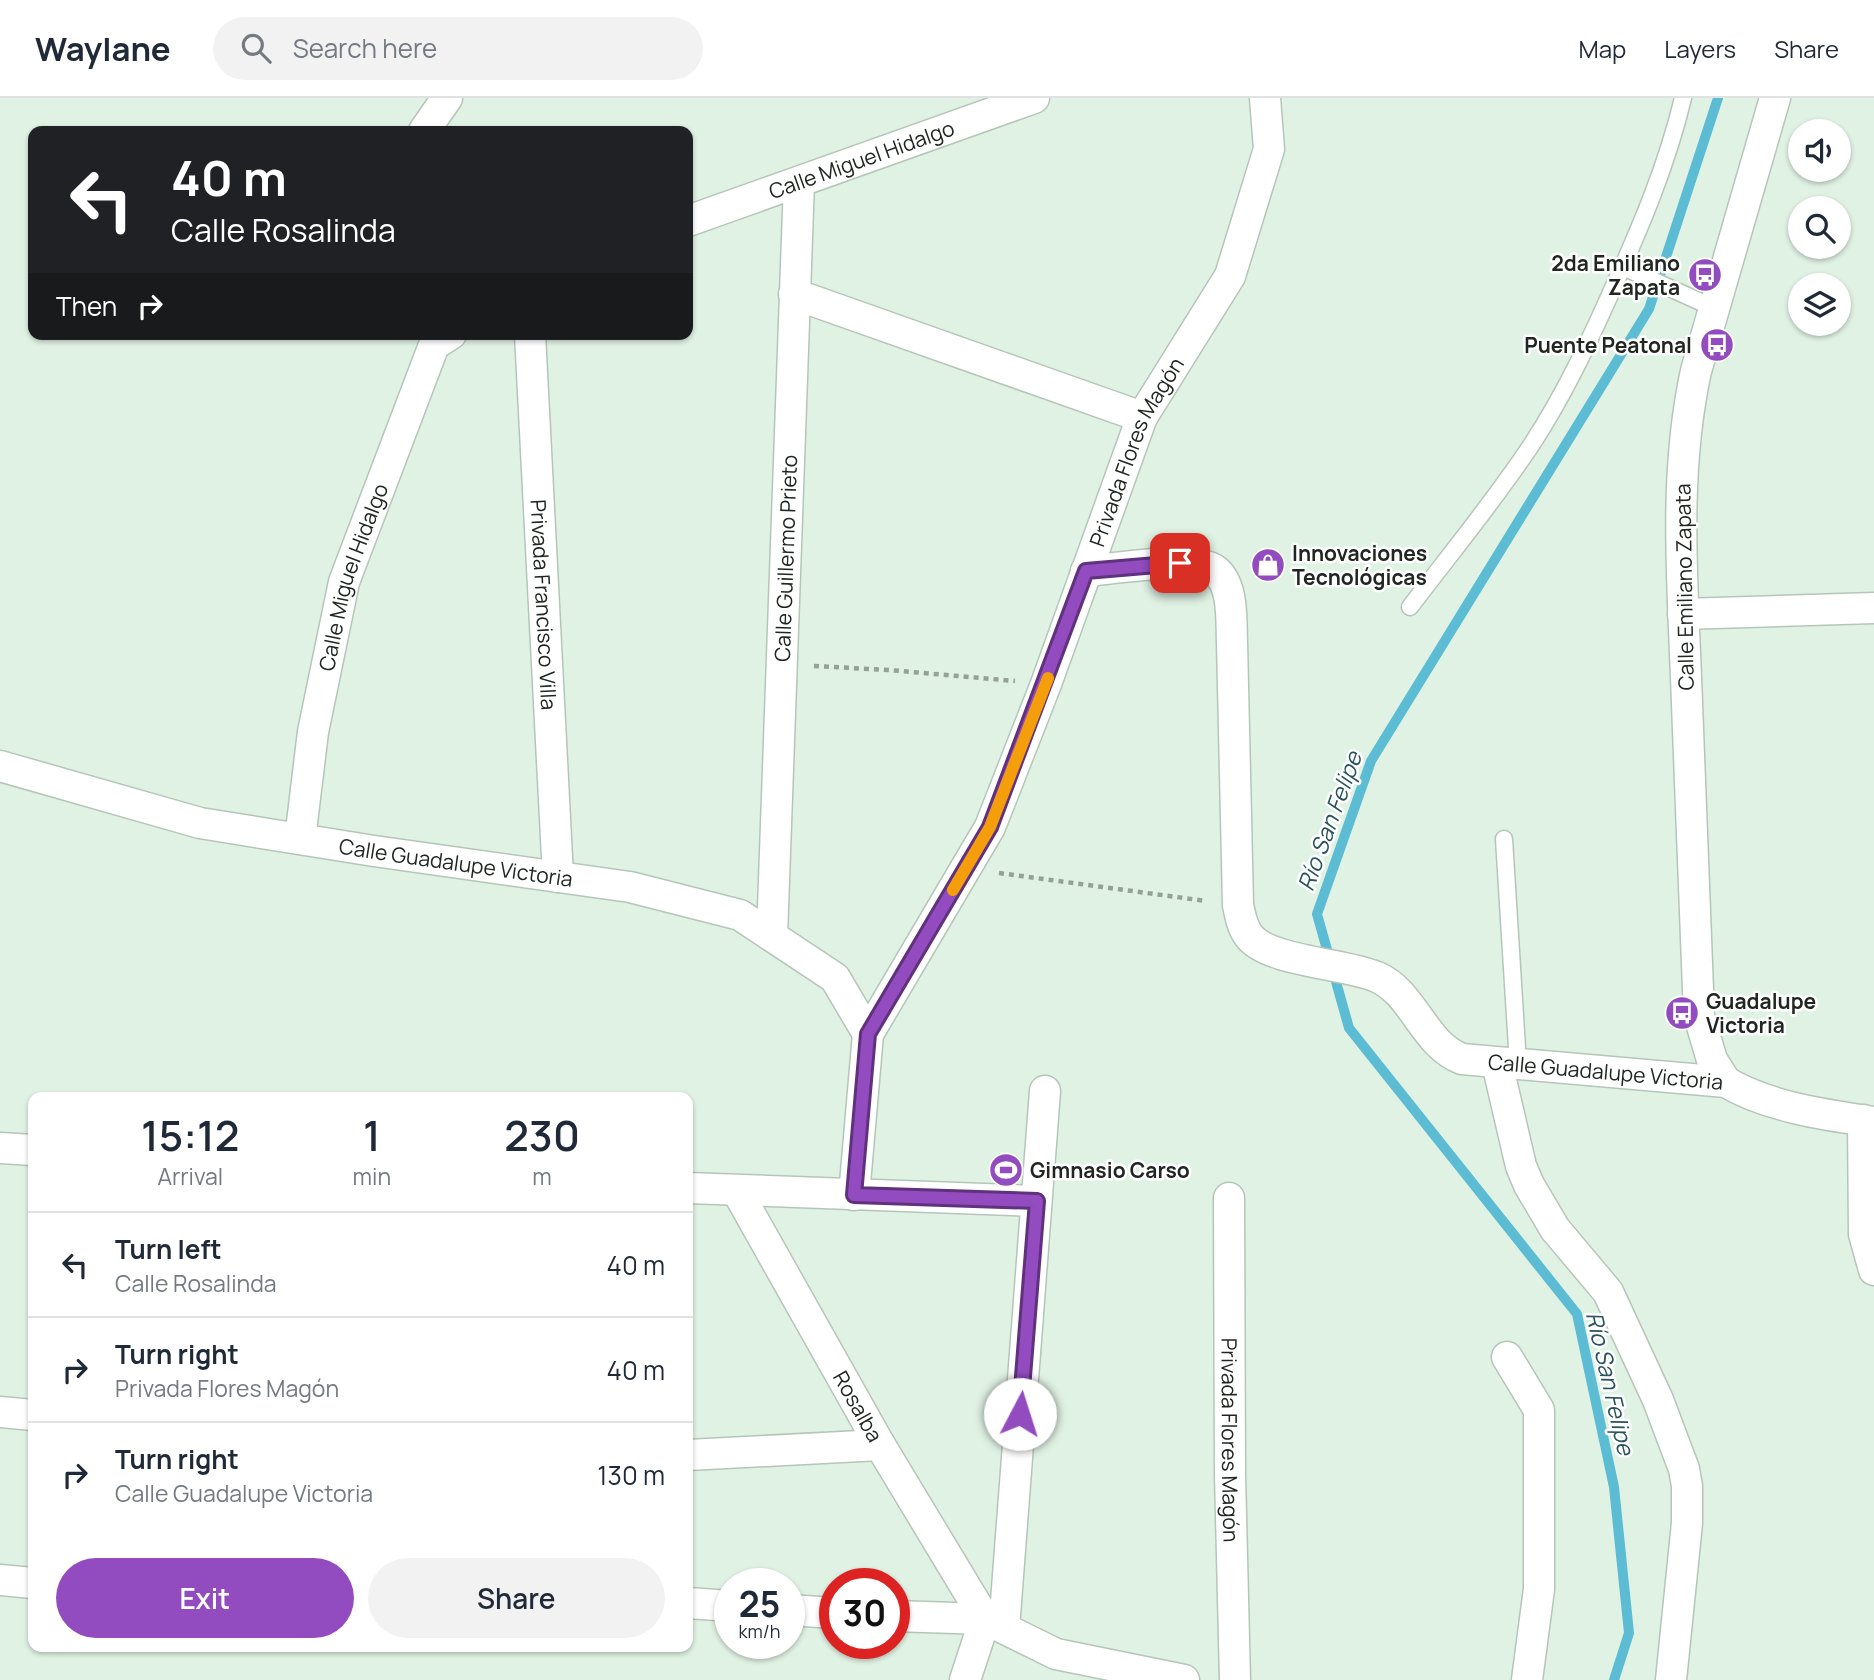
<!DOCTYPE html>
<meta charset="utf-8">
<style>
:root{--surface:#fff;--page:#f2f2f3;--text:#1f2937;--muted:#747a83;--line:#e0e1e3;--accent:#934cbf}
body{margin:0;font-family:Manrope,sans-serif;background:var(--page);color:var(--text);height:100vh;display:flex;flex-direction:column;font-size:26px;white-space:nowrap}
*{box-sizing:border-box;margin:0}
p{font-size:23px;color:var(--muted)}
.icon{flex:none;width:38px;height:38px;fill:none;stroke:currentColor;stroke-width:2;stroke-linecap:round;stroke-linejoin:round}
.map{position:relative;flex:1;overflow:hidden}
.drawer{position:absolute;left:28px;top:994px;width:665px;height:560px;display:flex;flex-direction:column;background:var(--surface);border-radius:14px;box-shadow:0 2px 5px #0004}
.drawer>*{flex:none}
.hud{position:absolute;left:28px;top:28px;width:665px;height:214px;border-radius:14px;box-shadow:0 2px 5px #0004;background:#202124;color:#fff;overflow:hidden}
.controls{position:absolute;left:1788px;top:21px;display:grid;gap:14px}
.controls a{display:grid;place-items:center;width:63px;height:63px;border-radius:50%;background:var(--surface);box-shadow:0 2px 5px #0004;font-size:35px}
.speed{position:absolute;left:714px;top:1470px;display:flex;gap:14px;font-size:35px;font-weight:700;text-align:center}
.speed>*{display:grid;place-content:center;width:91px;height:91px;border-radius:50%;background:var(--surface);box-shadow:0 2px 5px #0004;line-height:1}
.speed small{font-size:18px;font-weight:400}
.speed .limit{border:10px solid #d22;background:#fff;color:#111}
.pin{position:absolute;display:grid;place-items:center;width:60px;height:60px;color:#fff;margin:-30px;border-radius:14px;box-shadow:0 4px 10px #0006}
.me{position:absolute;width:77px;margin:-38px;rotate:5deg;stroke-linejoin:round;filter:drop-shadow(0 0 5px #0008)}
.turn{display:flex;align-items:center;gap:24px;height:147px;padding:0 28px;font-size:32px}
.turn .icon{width:91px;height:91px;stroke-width:2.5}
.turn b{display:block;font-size:49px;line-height:60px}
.then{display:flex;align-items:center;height:66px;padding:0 28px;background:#0003;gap:14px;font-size:26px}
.eta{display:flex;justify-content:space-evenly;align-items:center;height:119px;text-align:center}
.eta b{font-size:42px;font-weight:600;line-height:49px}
.action{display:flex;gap:14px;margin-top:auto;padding:14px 28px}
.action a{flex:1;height:80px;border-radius:42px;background:var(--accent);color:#fff;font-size:28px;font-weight:600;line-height:80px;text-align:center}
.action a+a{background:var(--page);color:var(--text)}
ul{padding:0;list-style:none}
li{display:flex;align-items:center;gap:21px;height:105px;padding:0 28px;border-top:2px solid var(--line)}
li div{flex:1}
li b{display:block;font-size:26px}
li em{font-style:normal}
header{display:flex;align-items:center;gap:42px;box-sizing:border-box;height:98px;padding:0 35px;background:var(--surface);border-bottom:2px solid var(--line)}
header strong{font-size:33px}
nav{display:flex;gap:38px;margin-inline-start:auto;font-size:24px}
.search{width:490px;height:63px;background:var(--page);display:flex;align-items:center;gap:18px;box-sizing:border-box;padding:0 24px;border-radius:38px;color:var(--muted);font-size:26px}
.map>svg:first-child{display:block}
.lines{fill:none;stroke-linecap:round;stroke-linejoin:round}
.stream{stroke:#5cbcd3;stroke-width:10}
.lane-casing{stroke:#b5c6b9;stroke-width:19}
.street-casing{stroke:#b5c6b9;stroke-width:33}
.path{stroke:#94a197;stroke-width:4.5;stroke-dasharray:5 5;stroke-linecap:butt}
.lane{stroke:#fff;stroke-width:16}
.street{stroke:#fff;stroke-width:30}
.route-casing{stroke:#60317c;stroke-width:18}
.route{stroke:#934cbf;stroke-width:12}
.slow{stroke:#f59e0b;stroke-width:12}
.labels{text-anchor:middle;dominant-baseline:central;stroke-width:5;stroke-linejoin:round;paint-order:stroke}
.street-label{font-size:21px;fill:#202621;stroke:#fff}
.poi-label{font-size:21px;font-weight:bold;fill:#202621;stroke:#fff;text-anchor:start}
.water-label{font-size:23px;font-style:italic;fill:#29535e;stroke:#fff}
</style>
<header>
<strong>Waylane</strong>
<div class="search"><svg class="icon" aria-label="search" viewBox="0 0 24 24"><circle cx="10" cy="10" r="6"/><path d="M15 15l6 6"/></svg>Search here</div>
<nav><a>Map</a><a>Layers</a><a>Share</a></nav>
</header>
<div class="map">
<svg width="1874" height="1582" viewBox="0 0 1874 1582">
<rect width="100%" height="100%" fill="#e0f2e4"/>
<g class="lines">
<path class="stream" d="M1614,1582L1629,1535L1614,1389L1577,1216L1349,930L1317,816L1371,663L1649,211L1718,0"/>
<g class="lane-casing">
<path id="lane" d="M1623,169L1714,210
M1410,509C1451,455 1495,402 1532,346C1564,297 1589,244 1613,190C1641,128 1667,67 1683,0
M1504,741L1518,966"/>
</g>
<g class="street-casing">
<g id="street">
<path d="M424,33L447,0"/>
<path id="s1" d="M688,123L1034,0"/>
<path d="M794,196L1142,319"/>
<path id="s2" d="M530,236L558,779"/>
<path id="s3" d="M1086,473C1112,471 1197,457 1215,472C1234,487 1231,522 1232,544L1238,807C1240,817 1242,829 1249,838C1269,864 1346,865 1377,879C1414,895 1423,946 1462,961L1726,984C1768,1009 1826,1017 1874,1024"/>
<path d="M1683,516L1874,510"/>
<path id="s4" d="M0,668L200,725L374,753L630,789L740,817L835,880L868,936"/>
<path id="s5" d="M300,741L313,634L344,484L434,247L451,236"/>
<path id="s6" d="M772,838L799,84"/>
<path d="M1497,965L1521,1068L1529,1087L1555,1131L1608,1194L1658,1302L1684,1371L1687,1388V1425L1671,1582"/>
<path d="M1726,984L1712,962L1699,918C1695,805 1690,692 1686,579C1682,477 1674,373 1696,273L1775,0"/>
<path d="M1863,1022L1864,1136L1874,1172"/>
<path d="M0,1050L33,1052"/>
<path d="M688,1090L1036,1103"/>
<path id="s7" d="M737,1093L880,1347L985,1521L965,1582"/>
<path id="s8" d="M854,1097L868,936L990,729L1046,586L1142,319L1230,178L1269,51L1265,0"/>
<path id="s9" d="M1229,1100L1230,1376L1235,1582"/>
<path d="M1507,1259L1539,1312V1491L1527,1582"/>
<path d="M0,1314L33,1317"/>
<path d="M688,1357L880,1347"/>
<path d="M0,1482L33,1485"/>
<path d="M688,1505L730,1508"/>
<path d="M789,1512L835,1515"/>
<path d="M894,1518L985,1521L1056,1556L1184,1582"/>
<path d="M1004,1530L1045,993"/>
</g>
</g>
<path class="path" d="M814,568L889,572L1015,583
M999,775L1206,803"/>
<use href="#lane" class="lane"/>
<use href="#street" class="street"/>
</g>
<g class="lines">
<g class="route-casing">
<path id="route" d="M1020,1316L1037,1103L854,1097L868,936L990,729L1086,473L1180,465"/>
</g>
<use href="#route" class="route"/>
<path class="slow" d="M953,792L990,729L1048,580"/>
</g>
<defs>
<g id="bus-disc" transform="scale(1.75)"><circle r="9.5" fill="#934cbf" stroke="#fff"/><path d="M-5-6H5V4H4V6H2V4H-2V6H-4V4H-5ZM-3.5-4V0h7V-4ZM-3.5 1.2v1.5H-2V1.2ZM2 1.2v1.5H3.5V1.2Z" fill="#fff"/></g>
<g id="shop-disc" transform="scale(1.75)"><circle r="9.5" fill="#934cbf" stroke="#fff"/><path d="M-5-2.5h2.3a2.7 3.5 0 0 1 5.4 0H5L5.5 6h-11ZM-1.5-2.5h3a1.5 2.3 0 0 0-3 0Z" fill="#fff"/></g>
<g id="stadium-disc" transform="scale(1.75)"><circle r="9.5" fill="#934cbf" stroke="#fff"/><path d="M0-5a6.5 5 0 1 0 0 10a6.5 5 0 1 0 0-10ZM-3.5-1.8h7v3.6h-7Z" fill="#fff"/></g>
</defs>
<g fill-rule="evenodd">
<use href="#bus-disc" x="1705" y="177"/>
<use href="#bus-disc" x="1717" y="247"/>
<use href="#shop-disc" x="1268" y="467"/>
<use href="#bus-disc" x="1682" y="915"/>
<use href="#stadium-disc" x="1006" y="1072"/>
</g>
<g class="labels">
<g class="street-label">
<text stroke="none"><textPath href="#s1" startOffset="184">Calle Miguel Hidalgo</textPath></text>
<text stroke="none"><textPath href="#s8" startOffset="805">Privada Flores Magón</textPath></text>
<text stroke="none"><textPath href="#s6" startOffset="378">Calle Guillermo Prieto</textPath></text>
<text stroke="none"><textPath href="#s5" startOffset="268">Calle Miguel Hidalgo</textPath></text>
<text transform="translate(1684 489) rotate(-91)">Calle Emiliano Zapata</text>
<text stroke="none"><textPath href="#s2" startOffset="271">Privada Francisco Villa</textPath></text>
<text stroke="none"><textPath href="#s4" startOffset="467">Calle Guadalupe Victoria</textPath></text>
<text stroke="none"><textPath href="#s3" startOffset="903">Calle Guadalupe Victoria</textPath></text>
<text stroke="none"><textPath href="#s7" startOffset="247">Rosalba</textPath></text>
<text stroke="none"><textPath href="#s9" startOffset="242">Privada Flores Magón</textPath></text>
</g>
<g class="poi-label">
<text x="1680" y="165" text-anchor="end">2da Emiliano<tspan x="1680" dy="24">Zapata</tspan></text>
<text x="1692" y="247" text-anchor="end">Puente Peatonal</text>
<text x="1292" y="455">Innovaciones<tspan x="1292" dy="24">Tecnológicas</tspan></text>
<text x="1706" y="903">Guadalupe<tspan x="1706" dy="24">Victoria</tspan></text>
<text x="1030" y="1072">Gimnasio Carso</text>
</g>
<g class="water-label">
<text transform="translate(1329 723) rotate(-70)">Río San Felipe</text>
<text transform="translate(1611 1285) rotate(77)">Río San Felipe</text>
</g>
</g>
</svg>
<div class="controls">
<a><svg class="icon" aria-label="sound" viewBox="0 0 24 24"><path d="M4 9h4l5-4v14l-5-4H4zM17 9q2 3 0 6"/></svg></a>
<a><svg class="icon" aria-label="search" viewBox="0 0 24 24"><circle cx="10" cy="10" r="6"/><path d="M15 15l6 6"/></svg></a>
<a><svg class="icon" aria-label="layers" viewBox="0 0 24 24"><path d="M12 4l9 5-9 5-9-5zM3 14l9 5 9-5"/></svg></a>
</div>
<div class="speed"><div>25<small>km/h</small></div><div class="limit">30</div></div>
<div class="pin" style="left:1180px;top:465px;background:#d93025"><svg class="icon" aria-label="arrive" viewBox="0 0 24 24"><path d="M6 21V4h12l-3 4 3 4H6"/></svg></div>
<svg class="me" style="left:1020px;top:1316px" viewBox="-20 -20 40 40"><circle r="19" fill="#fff"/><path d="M0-13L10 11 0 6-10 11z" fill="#934cbf"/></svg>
<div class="hud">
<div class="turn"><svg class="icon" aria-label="left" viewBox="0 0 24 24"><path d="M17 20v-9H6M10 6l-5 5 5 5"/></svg><div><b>40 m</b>Calle Rosalinda</div></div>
<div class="then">Then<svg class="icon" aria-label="right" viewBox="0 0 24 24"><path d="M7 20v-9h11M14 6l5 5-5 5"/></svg></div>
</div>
<section class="drawer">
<div class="eta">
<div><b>15:12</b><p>Arrival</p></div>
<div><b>1</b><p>min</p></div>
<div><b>230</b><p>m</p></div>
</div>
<ul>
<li><svg class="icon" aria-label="left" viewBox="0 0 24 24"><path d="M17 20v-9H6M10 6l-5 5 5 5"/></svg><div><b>Turn left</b><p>Calle Rosalinda</p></div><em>40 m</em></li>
<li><svg class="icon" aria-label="right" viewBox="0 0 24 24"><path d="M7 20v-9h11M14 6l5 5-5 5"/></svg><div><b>Turn right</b><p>Privada Flores Magón</p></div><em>40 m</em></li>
<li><svg class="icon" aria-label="right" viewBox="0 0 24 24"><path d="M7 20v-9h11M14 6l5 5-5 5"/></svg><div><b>Turn right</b><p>Calle Guadalupe Victoria</p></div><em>130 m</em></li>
</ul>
<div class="action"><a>Exit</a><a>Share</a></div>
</section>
</div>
